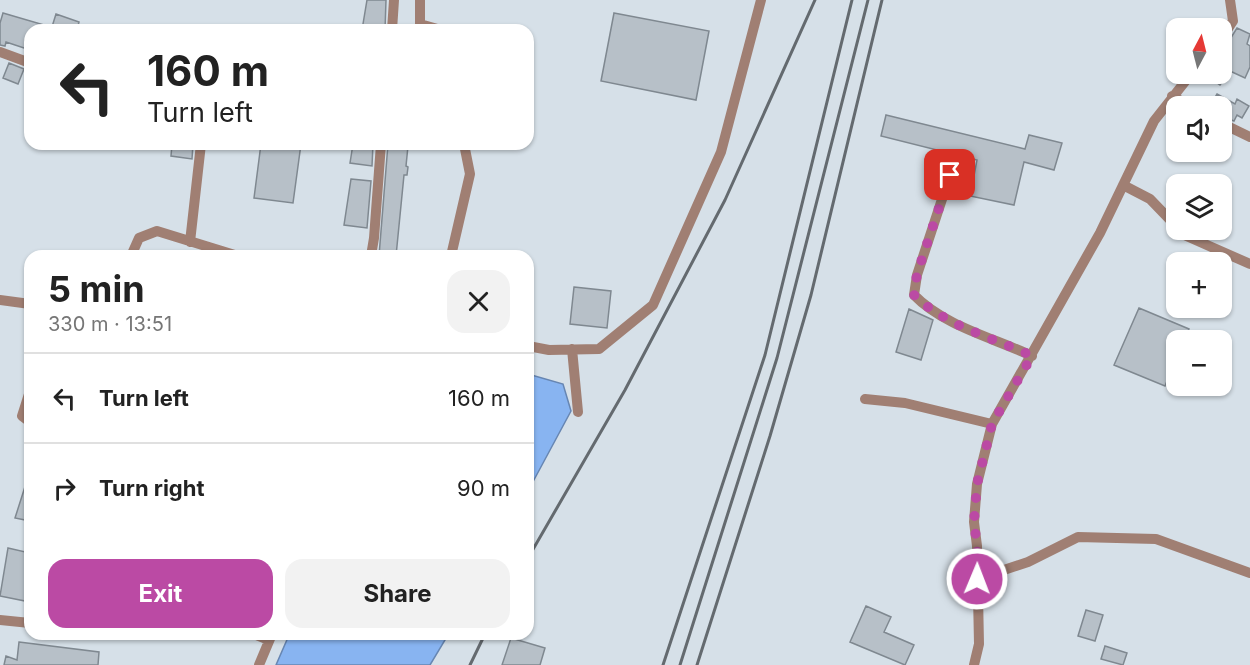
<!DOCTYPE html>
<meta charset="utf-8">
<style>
:root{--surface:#fff;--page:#f2f2f2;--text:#222;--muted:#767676;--line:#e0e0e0;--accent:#bb4aa4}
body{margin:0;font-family:Inter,sans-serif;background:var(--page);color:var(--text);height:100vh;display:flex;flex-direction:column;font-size:22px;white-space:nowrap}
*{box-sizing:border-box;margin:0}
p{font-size:20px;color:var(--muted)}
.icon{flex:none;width:33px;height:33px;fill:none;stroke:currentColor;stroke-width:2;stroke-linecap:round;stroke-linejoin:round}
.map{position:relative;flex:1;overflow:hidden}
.details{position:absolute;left:24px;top:250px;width:510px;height:390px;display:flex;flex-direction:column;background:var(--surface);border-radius:18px;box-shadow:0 2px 4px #0004}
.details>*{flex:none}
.hud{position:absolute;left:24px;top:24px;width:510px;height:126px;border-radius:18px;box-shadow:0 2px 4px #0004;background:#fff;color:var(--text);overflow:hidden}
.needle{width:39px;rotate:7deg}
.tools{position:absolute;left:1166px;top:18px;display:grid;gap:12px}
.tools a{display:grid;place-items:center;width:66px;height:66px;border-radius:12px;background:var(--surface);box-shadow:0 2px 4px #0004;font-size:30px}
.pin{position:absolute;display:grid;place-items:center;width:51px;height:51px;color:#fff;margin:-26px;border-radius:12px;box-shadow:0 3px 9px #0006}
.me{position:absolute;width:66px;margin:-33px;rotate:1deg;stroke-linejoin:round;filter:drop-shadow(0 0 4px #0008)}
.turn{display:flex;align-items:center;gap:21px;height:126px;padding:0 24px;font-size:27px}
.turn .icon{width:78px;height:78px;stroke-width:2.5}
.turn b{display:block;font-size:42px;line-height:51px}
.round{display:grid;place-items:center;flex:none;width:63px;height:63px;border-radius:18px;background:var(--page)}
.overview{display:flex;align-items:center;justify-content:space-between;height:102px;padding:0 24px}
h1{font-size:36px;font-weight:700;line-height:45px}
.primary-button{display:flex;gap:12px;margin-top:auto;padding:12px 24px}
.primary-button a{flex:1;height:69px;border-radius:18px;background:var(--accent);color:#fff;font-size:24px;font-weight:700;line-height:69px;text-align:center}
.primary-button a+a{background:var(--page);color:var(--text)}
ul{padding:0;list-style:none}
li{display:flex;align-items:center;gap:18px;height:90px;padding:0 24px;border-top:2px solid var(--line)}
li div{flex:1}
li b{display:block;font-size:22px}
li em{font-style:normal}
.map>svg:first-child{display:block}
.water{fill:#88b4f1;stroke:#6786b2;stroke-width:1.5}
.building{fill:#b7c0c8;stroke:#7f8890;stroke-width:1.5}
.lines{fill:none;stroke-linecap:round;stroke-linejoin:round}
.minor{stroke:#a07f73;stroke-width:10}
.rail{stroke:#646a6f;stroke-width:3}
.route{stroke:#bb4aa4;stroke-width:10;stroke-dasharray:0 18}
</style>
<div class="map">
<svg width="1250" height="665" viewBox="0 0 1250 665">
<rect width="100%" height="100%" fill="#d6e0e8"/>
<path class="water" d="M528,374L563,384L571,411L528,491Z
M289,635V634L448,635L430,665H276Z"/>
<path class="building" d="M367,0H386L385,30H362Z
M3,13L51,27V30H30V50L6,42L5,46L0,45V23Z
M614,13L709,31L696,100L601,81Z
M56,14L79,22L77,30H51Z
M1237,28L1250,34L1247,44L1250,46V67L1245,78L1230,71L1220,85L1213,80L1217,74H1221V47L1224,49Z
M9,63L24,69L18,84L3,78Z
M1217,94L1235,104L1237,99L1249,106L1242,118L1237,115L1234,121L1221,116V106H1210Z
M886,115L1025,149L1029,135L1062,143L1054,170L1024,162L1014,205L970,196L977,160L881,136Z
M172,144H193L192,159L171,156Z
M261,144H301L293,203L254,198Z
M353,144H373L372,166L350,163Z
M388,144L408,146L406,166L408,167L407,175H404L396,256H379Z
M351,179L371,181L367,228L344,225Z
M574,287L611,291L607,328L570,324Z
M1139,308L1189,329L1184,340H1176V359L1165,386L1114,365Z
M909,309L933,320L921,360L896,352Z
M30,471V521L15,518Z
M8,548L30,553V602L0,596Z
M866,606L891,617L884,632L914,645L905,665L850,642Z
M1086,610L1103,615L1095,641L1078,636Z
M511,638L545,648L540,665H502Z
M19,642L99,652L98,665H4L6,656L17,660Z
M1105,646L1127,653L1123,665L1101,659Z"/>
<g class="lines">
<path class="minor" d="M420,0V24L441,30
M392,30L394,0
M1221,39L1233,21L1230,0
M0,52L30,63
M1172,96L1190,106
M1221,123L1250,137
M950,175L917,275L914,295C944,326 994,338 1032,356
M1123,185L1150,199L1176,226
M1179,230L1182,234L1250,264
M190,242L201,144
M131,256L139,238L157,231L238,256
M371,256L374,238L381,144
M451,256L470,174L464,144
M0,300L30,304
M528,346L549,350L599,349L653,305L721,152L761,0
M572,349L578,412
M30,391L22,416L30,422
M865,399L905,403L992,424
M977,579L1028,562L1078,537L1156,539L1250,573
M0,620L30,623
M254,634L269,640
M259,665L272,634
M974,665L979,644L977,546L974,522L977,484L992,424L1100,233L1154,121L1191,74"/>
<path class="rail" d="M528,558L625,390L725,200L815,0
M470,665L485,634
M663,665L765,355L852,0
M680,665L777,358L868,0
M697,665L770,436L811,295L882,0"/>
</g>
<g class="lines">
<path class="route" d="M950,175L917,274L914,295C945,326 994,338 1032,356L992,424L977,484L974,522L977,546V579"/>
</g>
</svg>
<div class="tools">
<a><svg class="needle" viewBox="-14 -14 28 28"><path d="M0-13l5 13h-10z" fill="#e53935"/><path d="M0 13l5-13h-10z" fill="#767676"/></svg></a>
<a><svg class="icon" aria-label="sound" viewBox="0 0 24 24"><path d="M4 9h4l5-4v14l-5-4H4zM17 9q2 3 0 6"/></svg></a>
<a><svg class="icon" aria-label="layers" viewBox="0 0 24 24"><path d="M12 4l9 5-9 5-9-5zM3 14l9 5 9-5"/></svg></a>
<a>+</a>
<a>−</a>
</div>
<div class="pin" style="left:950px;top:175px;background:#d93025"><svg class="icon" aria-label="arrive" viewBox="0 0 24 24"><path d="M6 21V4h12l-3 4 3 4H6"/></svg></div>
<svg class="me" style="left:977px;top:579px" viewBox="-20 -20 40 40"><circle r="17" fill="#bb4aa4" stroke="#fff" stroke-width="3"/><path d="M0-11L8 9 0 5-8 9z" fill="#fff"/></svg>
<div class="hud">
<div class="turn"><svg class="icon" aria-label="left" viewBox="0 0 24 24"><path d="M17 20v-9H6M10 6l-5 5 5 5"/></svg><div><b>160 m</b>Turn left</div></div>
</div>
<section class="details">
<div class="overview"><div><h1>5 min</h1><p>330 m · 13:51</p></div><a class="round"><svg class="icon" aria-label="close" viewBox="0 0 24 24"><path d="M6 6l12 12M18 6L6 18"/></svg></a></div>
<ul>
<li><svg class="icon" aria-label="left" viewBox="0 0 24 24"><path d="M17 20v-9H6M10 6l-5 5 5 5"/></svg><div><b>Turn left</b></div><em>160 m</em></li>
<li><svg class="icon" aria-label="right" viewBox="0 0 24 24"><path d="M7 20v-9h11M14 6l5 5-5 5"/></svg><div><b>Turn right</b></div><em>90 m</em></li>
</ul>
<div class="primary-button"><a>Exit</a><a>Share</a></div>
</section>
</div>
